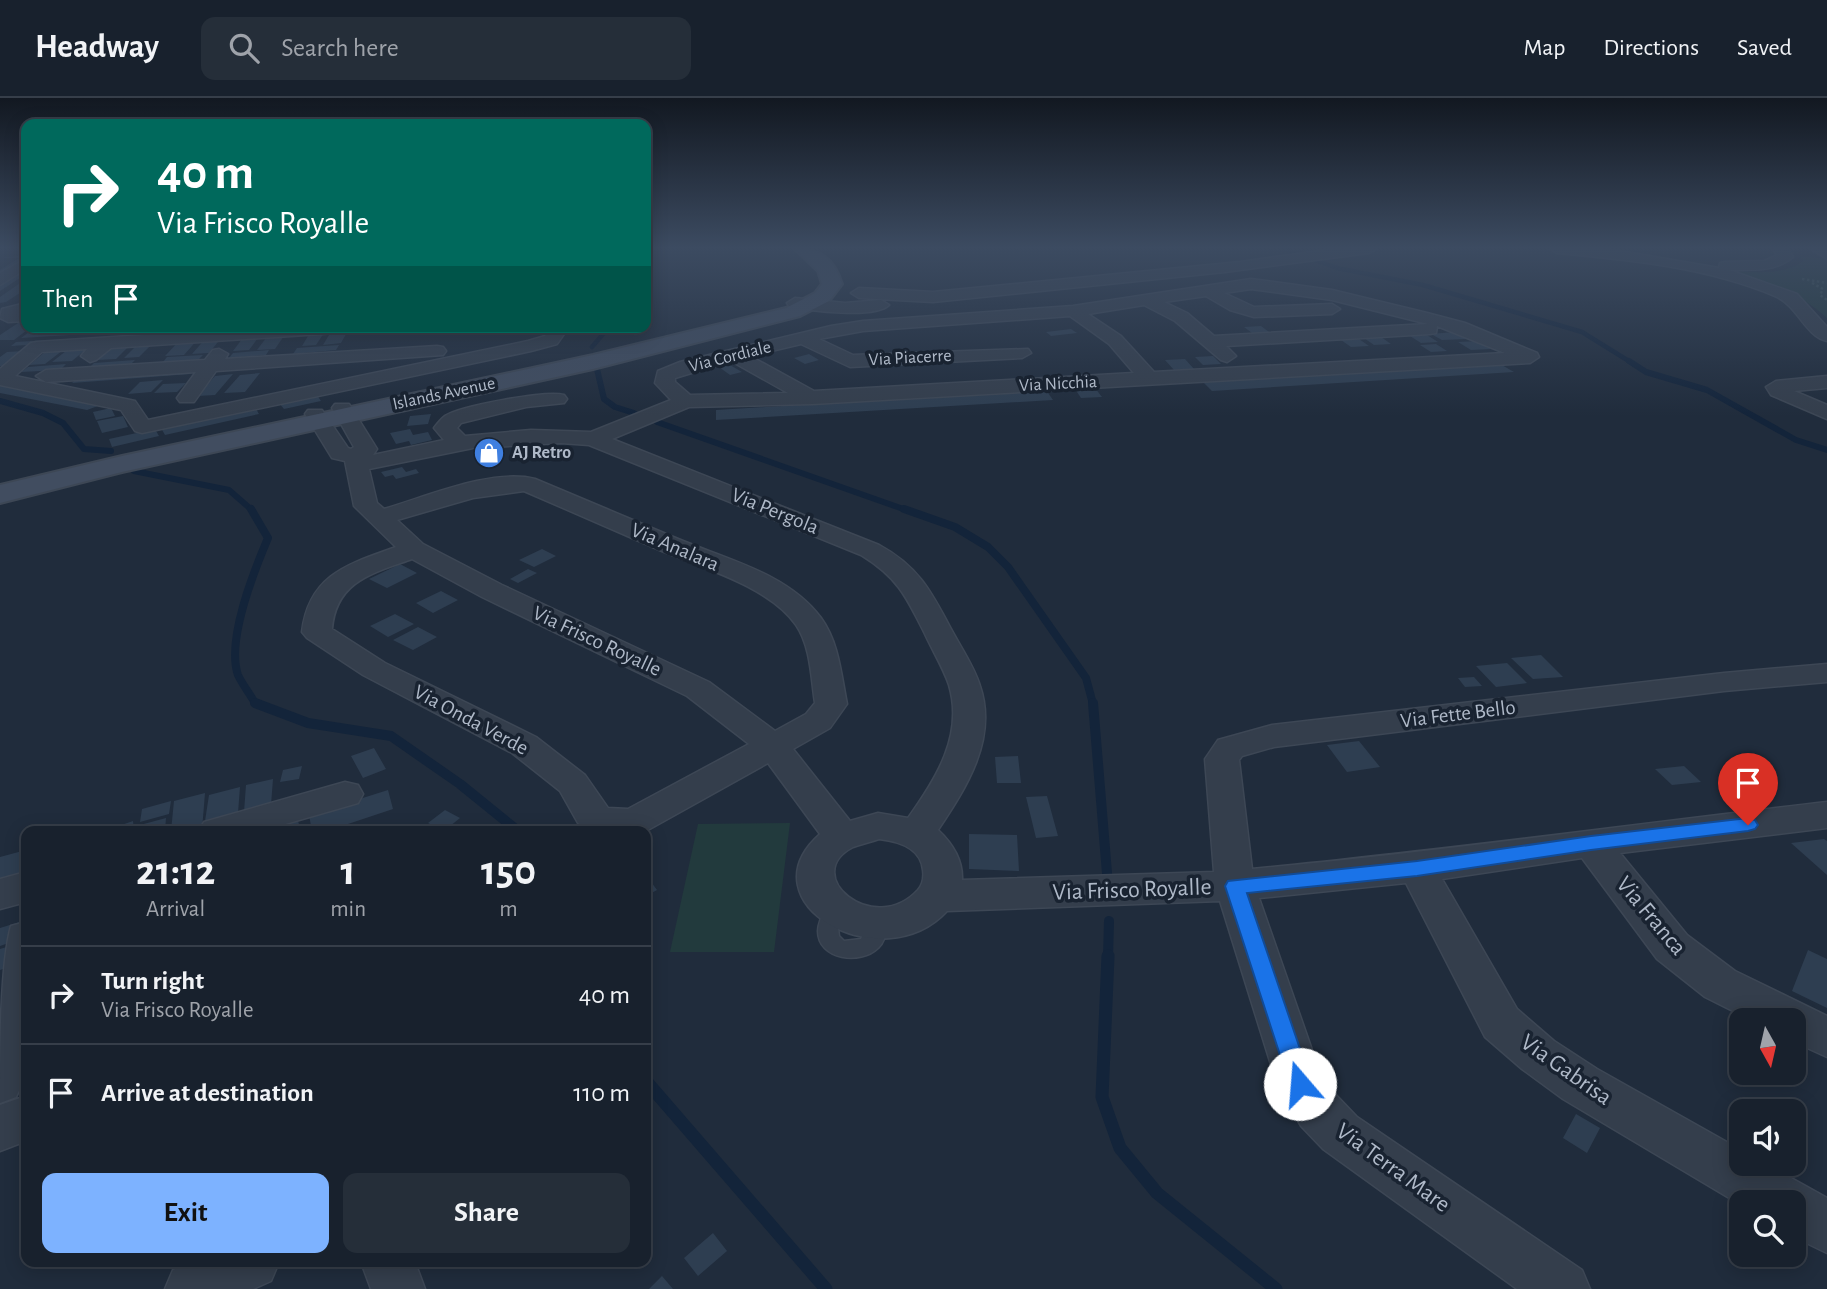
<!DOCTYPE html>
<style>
:root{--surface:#18212d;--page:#252e39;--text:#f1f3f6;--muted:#9fa3aa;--line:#363e49;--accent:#7db2ff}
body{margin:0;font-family:"Alegreya Sans",sans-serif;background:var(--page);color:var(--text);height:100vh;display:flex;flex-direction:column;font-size:26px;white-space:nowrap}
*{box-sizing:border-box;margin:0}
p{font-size:23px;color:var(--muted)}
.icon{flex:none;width:38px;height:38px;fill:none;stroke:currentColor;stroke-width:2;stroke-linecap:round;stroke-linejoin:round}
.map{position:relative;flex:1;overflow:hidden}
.panel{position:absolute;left:21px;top:728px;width:630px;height:441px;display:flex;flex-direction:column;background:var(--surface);border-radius:14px;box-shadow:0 4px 18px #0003,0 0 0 2px var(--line)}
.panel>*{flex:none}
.top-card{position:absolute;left:21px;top:21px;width:630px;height:214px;border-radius:14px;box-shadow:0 4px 18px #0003,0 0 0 2px var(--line);background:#00695c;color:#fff;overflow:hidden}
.needle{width:46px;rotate:172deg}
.controls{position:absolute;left:1729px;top:910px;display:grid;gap:14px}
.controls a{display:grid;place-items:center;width:77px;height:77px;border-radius:14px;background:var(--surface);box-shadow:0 4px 18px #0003,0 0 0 2px var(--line);font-size:35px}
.pin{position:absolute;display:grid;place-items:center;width:60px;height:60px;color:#fff;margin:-72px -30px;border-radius:50% 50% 50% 0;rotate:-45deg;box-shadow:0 0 7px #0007}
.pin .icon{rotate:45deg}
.me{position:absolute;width:77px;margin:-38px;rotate:342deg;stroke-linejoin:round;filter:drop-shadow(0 0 5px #0008)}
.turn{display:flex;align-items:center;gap:24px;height:147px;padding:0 21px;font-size:32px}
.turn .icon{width:91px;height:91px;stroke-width:2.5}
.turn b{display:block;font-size:49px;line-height:60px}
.then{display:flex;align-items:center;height:66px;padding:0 21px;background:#0003;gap:14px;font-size:26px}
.eta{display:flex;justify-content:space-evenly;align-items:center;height:119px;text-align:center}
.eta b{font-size:42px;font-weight:700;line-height:49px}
.button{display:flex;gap:14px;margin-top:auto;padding:14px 21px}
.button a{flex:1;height:80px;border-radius:14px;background:var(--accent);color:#111;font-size:28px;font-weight:700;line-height:80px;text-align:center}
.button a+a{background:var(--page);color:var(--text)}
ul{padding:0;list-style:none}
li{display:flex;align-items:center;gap:21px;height:98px;padding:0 21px;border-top:2px solid var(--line)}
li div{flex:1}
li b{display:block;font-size:26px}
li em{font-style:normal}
header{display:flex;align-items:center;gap:42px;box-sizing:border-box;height:98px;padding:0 35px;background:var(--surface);border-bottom:2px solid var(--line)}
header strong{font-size:33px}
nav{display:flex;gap:38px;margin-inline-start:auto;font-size:24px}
.search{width:490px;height:63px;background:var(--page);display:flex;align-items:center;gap:18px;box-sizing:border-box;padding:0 24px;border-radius:14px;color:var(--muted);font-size:26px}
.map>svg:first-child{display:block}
.green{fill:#223a3d}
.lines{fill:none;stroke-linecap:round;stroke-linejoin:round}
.stream-far4{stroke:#13243a;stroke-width:4.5}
.stream-far3{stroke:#13243a;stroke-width:6}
.stream-far2{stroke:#13243a;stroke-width:8}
.stream-far1{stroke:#13243a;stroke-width:10}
.stream{stroke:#13243a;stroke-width:13}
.building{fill:#2e3e51}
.lane-casing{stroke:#3d4755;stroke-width:3}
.street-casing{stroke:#3d4755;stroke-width:3}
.secondary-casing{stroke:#3d4755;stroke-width:4}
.path{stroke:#3b5455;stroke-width:2.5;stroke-dasharray:2.5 2.5;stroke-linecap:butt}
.lane{fill:#343e4c;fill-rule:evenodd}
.street{fill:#343e4c;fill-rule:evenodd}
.secondary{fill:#414d60;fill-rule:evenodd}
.route{fill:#1a73e8;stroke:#114b97;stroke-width:2}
.labels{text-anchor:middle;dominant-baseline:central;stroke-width:7;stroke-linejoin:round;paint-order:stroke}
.far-street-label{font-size:18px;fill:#afb9c8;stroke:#192331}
.far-poi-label{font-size:18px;font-weight:bold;fill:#afb9c8;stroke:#192331;text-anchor:start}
.street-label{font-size:21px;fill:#afb9c8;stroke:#192331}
.near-street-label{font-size:24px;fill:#afb9c8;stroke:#192331}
</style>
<header>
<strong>Headway</strong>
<div class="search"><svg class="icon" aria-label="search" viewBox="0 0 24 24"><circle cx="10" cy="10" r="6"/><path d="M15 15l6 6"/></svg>Search here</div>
<nav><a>Map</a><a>Directions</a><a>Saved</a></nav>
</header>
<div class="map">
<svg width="1827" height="1191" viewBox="0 0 1827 1191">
<rect width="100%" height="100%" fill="#202c3c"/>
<path class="green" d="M1800,158L1827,161V220C1797,193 1769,186 1731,173C1754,174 1783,178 1803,163Z
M790,725L774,854H670L698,726Z"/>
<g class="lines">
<path class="stream-far4" d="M1285,151L1337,170L1423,187L1582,234L1632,265
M592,249L609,229"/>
<path class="stream-far3" d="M1629,263L1646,274L1707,292L1796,342L1827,352
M597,271L604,301L615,309L634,315
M0,303L43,315L63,325L84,351L111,353
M657,324L909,413
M134,373L229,392L253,413"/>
<path class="stream-far2" d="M251,411L268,440C254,473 226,542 238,577C242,586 250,596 255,605L259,606
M904,411L955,429L988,449L1008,469L1086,580L1093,606"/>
<path class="stream-far1" d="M255,605L308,625L391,638L460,686L518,733
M1093,605L1107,775
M1108,860L1109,823"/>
<path class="stream" d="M1108,858L1102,999L1120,1050L1157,1095L1276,1191
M646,983L826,1191"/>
</g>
<path class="building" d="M26,157V163L0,180V172L19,160H0Z
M26,168V176L0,193V185Z
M26,181V191L6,204L0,205V199Z
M24,221H26V229H31L14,242H0V237Z
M1261,228L1269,234L1252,235L1244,229Z
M117,229L172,231L21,240L29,234Z
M349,231L341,245L323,247L332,232Z
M1071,231L1077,235L1051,238L1046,234Z
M326,232L316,247L302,248L311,233Z
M182,234L178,237L11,248L16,244Z
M1454,234L1466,241L1442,242L1431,236Z
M286,235L275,251L257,252L269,236Z
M261,236L249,252L233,253L245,237Z
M1427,237L1438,244L1421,245L1410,238Z
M222,239L209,255L192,256L206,240Z
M1381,239L1391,246L1374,247L1364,240Z
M198,241L184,257L165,258L180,242Z
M1359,241L1369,248L1351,249L1341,242Z
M1478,243L1491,251L1471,252L1458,244Z
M153,245L139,259L124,260L138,246Z
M1436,246L1447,253L1431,254L1420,247Z
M130,247L116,261L96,262L111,249Z
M339,247L336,252L293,256L297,250Z
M90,248L72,263L52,264L71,249Z
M67,249L45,266L29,267L50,250Z
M269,252L266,257L229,260L233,255Z
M24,253L4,268H0V259L7,254Z
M809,256L819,262L805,266L794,260Z
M203,257L198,262L162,265L167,259Z
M1213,258L1221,266L1203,267L1195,259Z
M1185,261L1194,271L1174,272L1165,262Z
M135,262L131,266L90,269L94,265Z
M66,266L60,272L21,274L28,269Z
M1500,266L1514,274L1212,293L1203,284Z
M730,267L742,274L730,277L719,269Z
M194,271L190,276L72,285L77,280Z
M260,275L245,294L224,295L240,277Z
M233,276L215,297L197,298L215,278Z
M163,282L151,294L128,296L140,284Z
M0,285L106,305L87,312L0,295Z
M186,285L177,294L154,295L163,286Z
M1095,290L1102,299L1081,300L1075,291Z
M1046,292L1053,302L716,322V312Z
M317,297L321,303L284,311L279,305Z
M255,309L259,316L165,337L161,330Z
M111,310L115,318L96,322L93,314Z
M431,316L428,326L407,328L410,318Z
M123,318L128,329L102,335L97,323Z
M155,331L159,338L112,349L109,341Z
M410,331L413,337L428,334L432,342L411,347L409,343L396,346L390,335Z
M402,369L406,374L416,371L419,375L396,381L393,377L385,379L381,374Z
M542,451L556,458L534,469L519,462Z
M400,466L417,475L387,490L369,481Z
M528,471L537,475L518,485L510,481Z
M441,493L458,502L433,515L416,505Z
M395,516L414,526L388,539L370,528Z
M418,529L437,539L413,552L393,542Z
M1541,557L1563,579L1533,581L1511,560Z
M1507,565L1527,585L1496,589L1476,568Z
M1474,579L1482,588L1465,589L1458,580Z
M1359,643L1380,669L1347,674L1327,647Z
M374,650L386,671L363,680L351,658Z
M1018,658L1021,685H997L995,659Z
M302,668L299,681L280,684L283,672Z
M1684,668L1701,684L1672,687L1655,671Z
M273,681L271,707L244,714L246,687Z
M240,689L238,715L205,723L209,697Z
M388,692L393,711L327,733H312L309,717Z
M205,695L202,732L171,733L174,703Z
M1047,698L1058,738L1036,740L1026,699Z
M171,703L169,716L140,724L142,711Z
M295,712L300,730L290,733H275L272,721Z
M445,712L460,720L444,733L428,725Z
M166,720L165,733H139L140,727Z
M133,723L134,733H104Z
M969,736L1017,737L1019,773L969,771Z
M1824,741L1827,743V777L1791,745Z
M26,752L25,778L0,785V759Z
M646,777L657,792L646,798Z
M26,822L23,840L0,848V830Z
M23,844L19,866L0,872V851Z
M1808,852L1827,861V910L1792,893Z
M1576,1016L1600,1030L1587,1055L1563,1040Z
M713,1135L727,1153L698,1178L684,1160Z
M662,1178L673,1191H649Z"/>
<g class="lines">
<g class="lane-casing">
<path id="lane" d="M834,805L841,807L844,813L838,830L839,838L844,843L861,841L871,819L878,817L885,819L888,825C886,834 885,844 878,850C861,867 818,862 818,833C818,825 823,815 827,807Z"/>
</g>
<g class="street-casing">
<path id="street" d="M1334,151H1376L1369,155L1225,174L933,204L859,200L851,195L859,190L933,194L1240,164Z
M1550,151H1608L1719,170L1720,165L1725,164L1764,163L1777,157L1773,151H1788L1793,159C1776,174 1750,172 1729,172L1797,196L1827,229V243C1805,238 1798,208 1775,198C1706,169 1631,162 1557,155Z
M1811,151H1827V161Z
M26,161V171L0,187V175Z
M1251,181L1332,192L1427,215L1465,225L1537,255L1539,259L1530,265L812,306L689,309L612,341L879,447C918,468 931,493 951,531C961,550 974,568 980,588C998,641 966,690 938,732C952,745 963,762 962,782L1214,774L1205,661L1218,642L1272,627L1724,575L1827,566V584L1724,593L1274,649L1242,658L1239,662L1252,771C1444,753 1635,726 1827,704V730L1620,755L1687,837L1735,873L1827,918V959L1794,944V922H1751L1705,899L1657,861L1582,760L1442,781L1517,911L1554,943L1597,971L1741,1052V1066H1766L1827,1100V1155L1794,1139V1104H1741V1107L1563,1001L1522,971L1485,939L1406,785L1259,800L1320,975L1335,996L1357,1019L1582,1172L1590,1191H1517L1323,1051L1301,1028L1277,986L1220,803L947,813C882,883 742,805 820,736L768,665L646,733H591L578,725L560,693L512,655L363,577L307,540L302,534C309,476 349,466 396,449L354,408L345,363L332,360L305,316L308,312H322L348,350L351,351L354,349L332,310L335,306H349L377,351L373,357L444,342L434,330C437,326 441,321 445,318C460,308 547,292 564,297L567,301L564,305L526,309L461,325L457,330L465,338L531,332L591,334L671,302L655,285L658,273L680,264L831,228L863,223L1073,208ZM1251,191L1332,202L1428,226L1214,238L1187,215L1164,204L1206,198L1230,212L1254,219L1332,216L1340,211L1332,206L1254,209L1224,195ZM1144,207L1175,223L1221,262L1227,264L1236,258L1226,248L1430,236L1436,235L1437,228L1505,255L1154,274L1121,238L1088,216ZM1070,218L1109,246L1134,275L814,293L750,258L801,246L850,269L1022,260L1031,255L1028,251L853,257L819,241L863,233ZM731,263L788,295L690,297L675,284V280ZM561,345L589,347L861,457C897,479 906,498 924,534C932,552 943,569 949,587C964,637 936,681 908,720L878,715L850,723L793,651L830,630L847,606C841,576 839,545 821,520C789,476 726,461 678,441C630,421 583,401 535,381C492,370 426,399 384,411L377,405L369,371L473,350ZM524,393C570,413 616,433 662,453C703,470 770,489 796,527C811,549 811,580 815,605L806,616L775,633L709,584L502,487L423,446L397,422L473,400ZM412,461L482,499L687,598L749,646L628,711L608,710L585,677L536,639L385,565L332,531C336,483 373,475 412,461ZM879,741C898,743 921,750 923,772C924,779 923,786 918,792C874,840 799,777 853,749C861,746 871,744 879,741Z
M795,200L845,205L881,202L889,207C875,221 809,213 789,208L787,205Z
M26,205V223L8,224L0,220L2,211Z
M267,229H359L351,234L111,250L96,262L90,264L81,258L87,251L42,254L15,278L135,303L148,322L528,243L545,238L552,229H569L557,246L531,253L142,335L135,333L121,312L0,287V271L31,245L37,244Z
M437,248L443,249L446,253L443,257L216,273L194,304H180L177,300L196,274L46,284L36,278L46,272L205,262L213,252L219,251L228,256L225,261Z
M1827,278V290L1794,293L1827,307V321L1771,297L1766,289L1776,283Z
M345,684L358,687L363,696L358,705L261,733H199L204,724Z
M26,774V804L0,811V781Z
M26,824V966L23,984L16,999L0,1005C0,959 0,867 11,828Z
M26,998V1043L0,1053V1007Z
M191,1164H279L271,1183L253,1191H165L173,1172Z
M361,1164H415L425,1191H371Z"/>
</g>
<g class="secondary-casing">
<path id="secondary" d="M795,151C820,151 834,160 842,186L829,203L800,218L593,271L122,374L0,405V387L122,358L593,257L786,210L815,195L822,186L818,173Z"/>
</g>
<path class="path" d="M1802,181L1827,185
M1812,185L1823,191L1820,197L1827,202"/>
<use href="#lane" class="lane"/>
<use href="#street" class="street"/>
<use href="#secondary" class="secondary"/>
</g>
<linearGradient id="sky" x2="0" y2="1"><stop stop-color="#121821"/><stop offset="0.47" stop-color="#3c4b61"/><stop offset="1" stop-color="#3c4b61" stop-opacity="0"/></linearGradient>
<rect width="1827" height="318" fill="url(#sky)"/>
<path class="route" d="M1748,720L1755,722L1758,727L1755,731L1748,733L1591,752L1417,778L1247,795L1312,986L1309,994L1300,997L1292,994L1225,788L1228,783L1417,763L1591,738Z"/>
<defs>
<g id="shop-disc" transform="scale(1.575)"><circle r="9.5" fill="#3f7fe0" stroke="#192331"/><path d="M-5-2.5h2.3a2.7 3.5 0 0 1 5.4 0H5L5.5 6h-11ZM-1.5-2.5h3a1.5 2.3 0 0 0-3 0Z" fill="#fff"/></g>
</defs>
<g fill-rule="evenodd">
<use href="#shop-disc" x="489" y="355"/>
</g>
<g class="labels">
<g class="far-street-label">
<text transform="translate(730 259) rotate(-14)">Via Cordiale</text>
<text transform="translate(910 260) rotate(-3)">Via Piacerre</text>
<text transform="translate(1058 286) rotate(-3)">Via Nicchia</text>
<text transform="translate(444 296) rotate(-12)">Islands Avenue</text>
</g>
<g class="far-poi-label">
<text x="512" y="355">AJ Retro</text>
</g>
<g class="street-label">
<text transform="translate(775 413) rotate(22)">Via Pergola</text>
<text transform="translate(675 449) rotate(23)">Via Analara</text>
<text transform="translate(597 543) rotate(25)">Via Frisco Royalle</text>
<text transform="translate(1458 616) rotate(-7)">Via Fette Bello</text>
<text transform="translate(471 622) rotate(28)">Via Onda Verde</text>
</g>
<g class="near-street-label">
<text transform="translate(1132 792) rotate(-2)">Via Frisco Royalle</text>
<text transform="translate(1651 818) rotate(50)">Via Franca</text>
<text transform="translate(1566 972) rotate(35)">Via Gabrisa</text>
<text transform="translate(1393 1070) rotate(36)">Via Terra Mare</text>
</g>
</g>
</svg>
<div class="controls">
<a><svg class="needle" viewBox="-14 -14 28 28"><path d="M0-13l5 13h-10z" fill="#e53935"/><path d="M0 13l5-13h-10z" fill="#9fa3aa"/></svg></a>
<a><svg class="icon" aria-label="sound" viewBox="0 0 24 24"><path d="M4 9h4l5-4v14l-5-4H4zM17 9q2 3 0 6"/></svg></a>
<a><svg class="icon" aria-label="search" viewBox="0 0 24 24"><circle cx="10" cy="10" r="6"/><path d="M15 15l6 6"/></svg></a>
</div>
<div class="pin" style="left:1748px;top:727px;background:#d93025"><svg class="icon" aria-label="arrive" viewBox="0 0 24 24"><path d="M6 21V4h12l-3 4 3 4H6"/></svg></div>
<svg class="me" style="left:1300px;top:986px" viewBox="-20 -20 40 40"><circle r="19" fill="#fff"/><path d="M0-13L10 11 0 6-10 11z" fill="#1a73e8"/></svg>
<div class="top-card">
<div class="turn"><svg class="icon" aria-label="right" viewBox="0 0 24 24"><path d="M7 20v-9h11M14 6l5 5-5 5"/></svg><div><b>40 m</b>Via Frisco Royalle</div></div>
<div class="then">Then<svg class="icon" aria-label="arrive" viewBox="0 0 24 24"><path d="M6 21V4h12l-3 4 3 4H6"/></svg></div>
</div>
<section class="panel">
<div class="eta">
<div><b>21:12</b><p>Arrival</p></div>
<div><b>1</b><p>min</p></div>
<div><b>150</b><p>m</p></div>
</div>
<ul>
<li><svg class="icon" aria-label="right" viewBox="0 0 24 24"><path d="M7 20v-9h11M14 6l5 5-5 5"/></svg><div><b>Turn right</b><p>Via Frisco Royalle</p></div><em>40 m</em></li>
<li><svg class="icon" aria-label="arrive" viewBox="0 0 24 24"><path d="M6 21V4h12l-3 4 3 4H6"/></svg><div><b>Arrive at destination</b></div><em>110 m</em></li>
</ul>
<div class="button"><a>Exit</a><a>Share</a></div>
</section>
</div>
